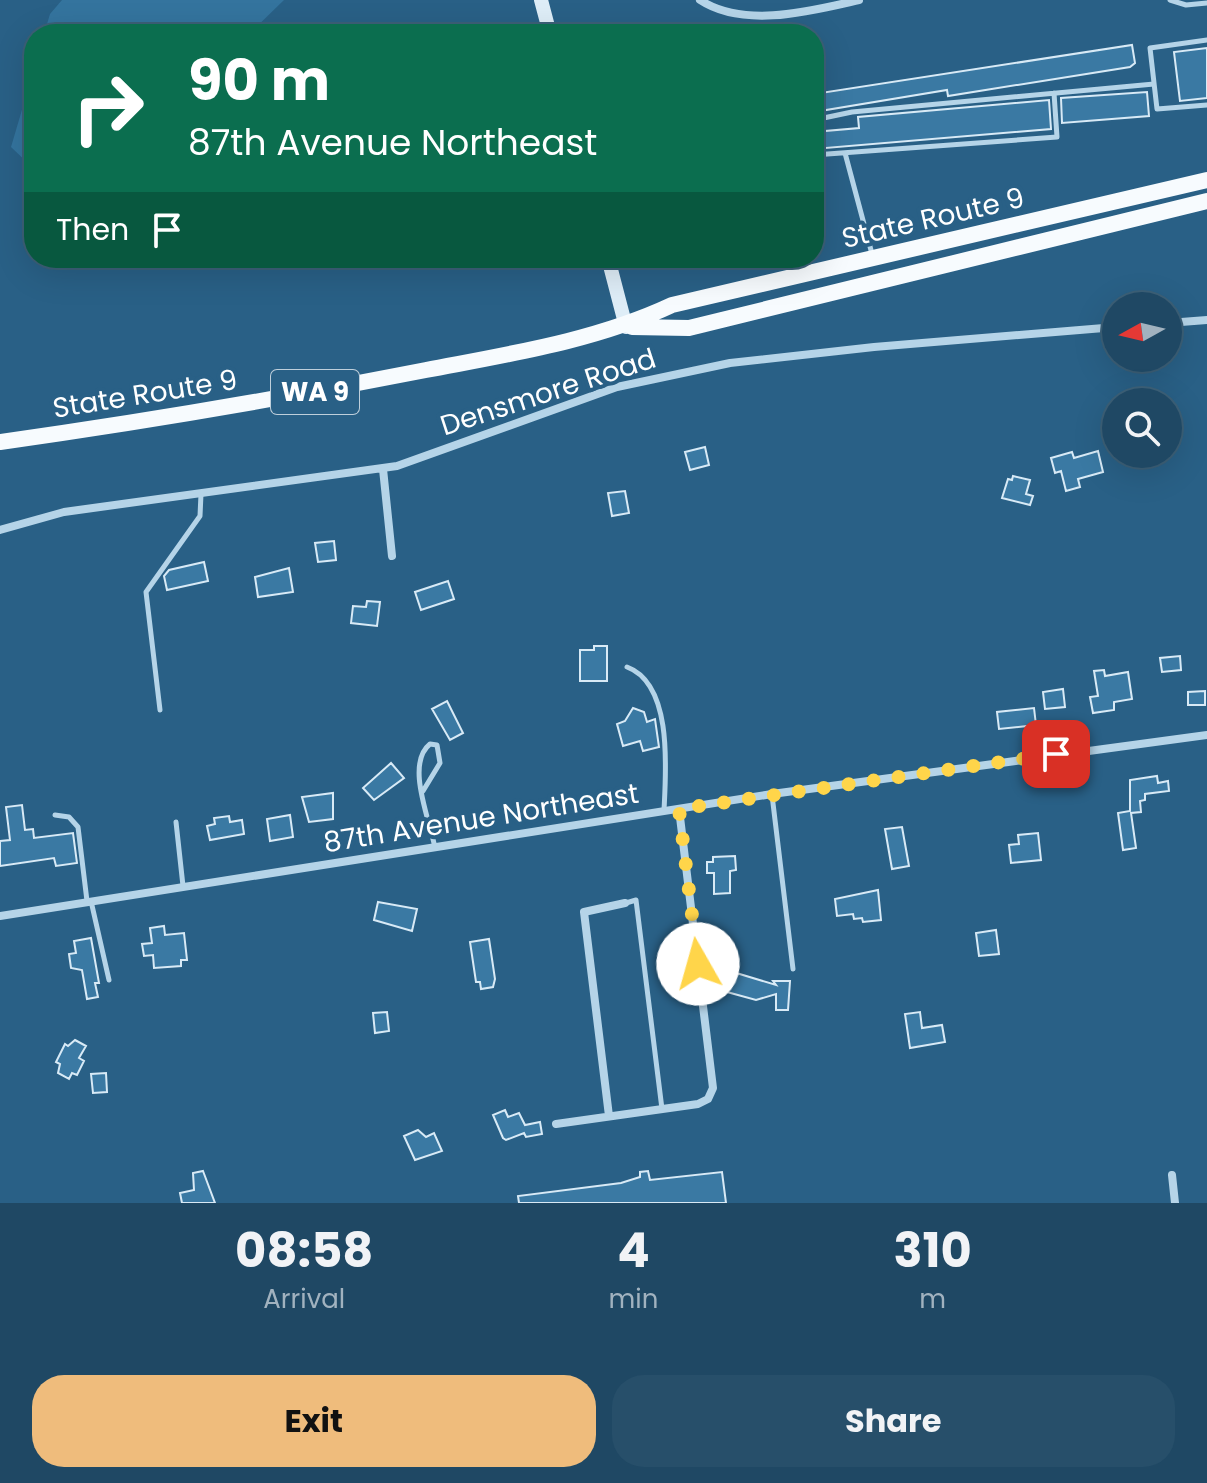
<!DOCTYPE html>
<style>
:root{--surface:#1f4864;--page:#274f6a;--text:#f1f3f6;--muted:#a1b2bf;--line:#3c6078;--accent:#efbc7c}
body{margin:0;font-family:Poppins,sans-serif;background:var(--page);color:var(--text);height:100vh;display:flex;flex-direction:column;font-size:30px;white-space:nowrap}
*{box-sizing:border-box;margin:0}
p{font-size:26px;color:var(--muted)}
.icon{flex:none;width:44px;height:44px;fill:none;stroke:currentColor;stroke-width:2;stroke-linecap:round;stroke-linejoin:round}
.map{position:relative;height:1203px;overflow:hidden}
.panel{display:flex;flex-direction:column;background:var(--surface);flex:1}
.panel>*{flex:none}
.guide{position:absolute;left:24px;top:24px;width:800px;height:244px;border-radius:32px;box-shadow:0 8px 32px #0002,0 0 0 2px var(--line);background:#0b6e4f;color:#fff;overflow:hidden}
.needle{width:52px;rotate:262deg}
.controls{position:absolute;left:1102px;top:292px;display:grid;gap:16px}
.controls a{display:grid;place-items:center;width:80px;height:80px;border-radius:50%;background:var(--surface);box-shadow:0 8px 32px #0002,0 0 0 2px var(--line);font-size:40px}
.pin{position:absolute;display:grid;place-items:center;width:68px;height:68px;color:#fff;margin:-34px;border-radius:16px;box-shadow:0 4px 12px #0006}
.me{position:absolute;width:88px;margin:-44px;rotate:353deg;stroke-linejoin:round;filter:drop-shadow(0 0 6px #0008)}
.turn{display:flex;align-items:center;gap:28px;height:168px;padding:0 32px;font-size:36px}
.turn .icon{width:104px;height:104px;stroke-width:2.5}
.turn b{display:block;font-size:56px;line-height:68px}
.then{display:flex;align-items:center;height:76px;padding:0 32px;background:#0003;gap:16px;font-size:30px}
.eta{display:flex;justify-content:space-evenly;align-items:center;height:136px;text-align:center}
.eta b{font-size:48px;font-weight:700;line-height:56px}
.primary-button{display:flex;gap:16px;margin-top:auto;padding:16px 32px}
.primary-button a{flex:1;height:92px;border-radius:32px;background:var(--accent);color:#111;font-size:32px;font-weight:700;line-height:92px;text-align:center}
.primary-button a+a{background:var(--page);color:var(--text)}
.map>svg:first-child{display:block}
.green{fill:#34749e}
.building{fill:#3a79a3;stroke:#d8eaf6;stroke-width:2}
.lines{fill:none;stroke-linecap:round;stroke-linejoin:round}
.lane{stroke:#b5d4e8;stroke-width:5}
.street{stroke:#b5d4e8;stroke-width:8}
.secondary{stroke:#deedf7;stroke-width:14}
.primary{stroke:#f7fbfe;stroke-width:16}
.route{stroke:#ffd54a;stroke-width:14;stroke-dasharray:0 25.2}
.labels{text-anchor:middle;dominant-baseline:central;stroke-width:8;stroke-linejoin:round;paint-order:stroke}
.shield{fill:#296086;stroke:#bfcfdb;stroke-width:2}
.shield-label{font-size:26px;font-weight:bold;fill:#fff}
.street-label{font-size:28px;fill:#fff;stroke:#296086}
</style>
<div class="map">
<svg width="1207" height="1203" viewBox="0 0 1207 1203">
<rect width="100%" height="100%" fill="#296086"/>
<path class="green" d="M62,0H284L249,34H44L50,14Z
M34,69V169L11,147Z"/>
<path class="building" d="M1132,45L1135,63L1130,67L948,96L947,90L814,112V94Z
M1207,48V98L1180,101L1174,52Z
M1147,92L1149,116L1062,123L1061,98Z
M1049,100L1051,129L814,149V132L859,128L858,117Z
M705,447L709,465L690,470L685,452Z
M1098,451L1103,472L1078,479L1080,487L1066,491L1061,471L1055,473L1051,458L1072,452L1074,458Z
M1013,476L1030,480L1026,494L1033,496L1030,505L1002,498L1008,479L1012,480Z
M625,491L629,513L612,516L608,493Z
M334,541L336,560L318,562L315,543Z
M204,562L208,581L167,590L164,576L169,570Z
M289,568L293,592L258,597L255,577Z
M448,581L454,599L421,610L415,592Z
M367,601L380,602L377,626L351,623L353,606L366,607Z
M594,646H607V681H580V650H594Z
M1180,656L1181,670L1162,672L1160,658Z
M1104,670L1105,676L1128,672L1132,699L1114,702V710L1093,713L1090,697L1098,696L1094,671Z
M1063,689L1065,707L1045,709L1043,692Z
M1205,691V705H1188V692Z
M447,701L463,733L450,740L432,709Z
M633,708L644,712L647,722L655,719L659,747L643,751L640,741L623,746L617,724L625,721Z
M1034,708L1036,725L999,729L997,712Z
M391,763L404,778L374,800L363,788Z
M1157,776L1158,783L1168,781L1169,791L1145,794V800L1140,801L1141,812L1131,813L1136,848L1123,850L1118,813L1130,811V780Z
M333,793V819L309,822L302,797Z
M22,805L25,830L33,829L34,838L73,833L77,863L56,866L54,858L0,866V841L10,840L6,807Z
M290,815L293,837L270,841L267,819Z
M229,816L230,822L242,820L244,834L210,840L207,826L215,824L214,818Z
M902,827L909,866L892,869L885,829Z
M1038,833L1041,860L1011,863L1009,845L1019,844L1018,835Z
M735,856L736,870L730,871V893L714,894V873H707V862H713V857Z
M878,890L881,920L863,922L862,918L854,919L853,914L837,916L835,899Z
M378,902L417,909L412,931L374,920Z
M164,926L165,935L184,933L187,960H181V966L154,968L153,955L144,956L142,944L152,943L150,928Z
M996,930L999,954L979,956L976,933Z
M91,938L99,983H95L98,997L87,999L82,970L71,968L69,954L76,953L74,941Z
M489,939L495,979L493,987L481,989L480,982H476L470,942Z
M733,972L776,985L773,981H790L788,1010H776V994L756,1000L727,992Z
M387,1012L389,1031L375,1033L373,1013Z
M920,1012L922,1028L942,1025L945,1042L910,1048L905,1014Z
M75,1040L86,1046L79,1058L84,1061L77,1075L72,1073L69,1079L58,1073L60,1064L56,1062L65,1044L68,1046Z
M106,1073L107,1092L93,1093L91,1074Z
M505,1110L508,1117L519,1113L525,1125L540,1122L542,1134L526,1137L524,1133L506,1140L503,1138L493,1115Z
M418,1130L426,1137L434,1133L442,1151L415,1160L404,1136Z
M203,1171L215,1203H182L180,1193L194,1190L193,1173Z
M648,1171L650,1180L722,1172L726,1203H519L518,1196L621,1183L640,1177V1172Z"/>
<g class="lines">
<path class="lane" d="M1170,0L1186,5L1207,3
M1207,40L1150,48L1157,109L1207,105
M814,120L852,112L1154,84
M845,153L872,254
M814,155L1057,137L1054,93
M627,667C673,684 666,770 664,810
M160,710L146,592L200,516L201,494
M423,791L440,763L437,745L430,744C405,764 430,820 435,848
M772,795L793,969
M55,815L69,817L78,827L87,901
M176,822L183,886
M91,901L109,980
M626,903L636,900L662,1109"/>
<path class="street" d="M700,0C744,29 811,11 859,0
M1168,323L1207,320
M383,469L392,556
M0,530L64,512L397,466L617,387L730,363L874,347L1116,327
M0,916L772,794L1207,735
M609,1116L584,912L625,903
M556,1124L698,1104L708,1099L713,1088L679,809
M1172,1175L1175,1203"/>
<path class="secondary" d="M541,0L550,34
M608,258L626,327"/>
<path class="primary" d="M632,327L689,328L1207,201
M0,442C143,422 284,398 426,370C509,354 595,341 672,305L1207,180"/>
</g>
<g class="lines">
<path class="route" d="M698,964L679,809L1056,754"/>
</g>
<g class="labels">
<rect class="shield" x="271" y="370" width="88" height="44" rx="6"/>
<g class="shield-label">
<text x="315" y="392">WA 9</text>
</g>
<g class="street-label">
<text transform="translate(933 218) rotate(-13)">State Route 9</text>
<text transform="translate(548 392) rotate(-18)">Densmore Road</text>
<text transform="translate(145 394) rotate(-9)">State Route 9</text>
<text transform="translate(481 818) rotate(-9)">87th Avenue Northeast</text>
</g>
</g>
</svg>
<div class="controls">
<a><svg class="needle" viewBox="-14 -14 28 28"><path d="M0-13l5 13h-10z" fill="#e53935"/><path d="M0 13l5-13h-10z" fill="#a1b2bf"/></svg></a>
<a><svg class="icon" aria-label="search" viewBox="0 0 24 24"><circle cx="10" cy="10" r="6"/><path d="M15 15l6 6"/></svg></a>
</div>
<div class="pin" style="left:1056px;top:754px;background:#d93025"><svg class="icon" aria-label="arrive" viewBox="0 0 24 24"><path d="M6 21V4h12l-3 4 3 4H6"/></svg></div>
<svg class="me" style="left:698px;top:964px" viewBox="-20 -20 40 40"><circle r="19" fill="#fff"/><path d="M0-13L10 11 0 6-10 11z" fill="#ffd54a"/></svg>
<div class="guide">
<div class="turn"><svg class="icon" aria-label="right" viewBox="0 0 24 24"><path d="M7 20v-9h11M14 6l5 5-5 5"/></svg><div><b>90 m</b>87th Avenue Northeast</div></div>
<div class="then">Then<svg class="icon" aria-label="arrive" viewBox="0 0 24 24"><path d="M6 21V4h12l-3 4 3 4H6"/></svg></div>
</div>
</div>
<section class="panel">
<div class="eta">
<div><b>08:58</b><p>Arrival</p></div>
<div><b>4</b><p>min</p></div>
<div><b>310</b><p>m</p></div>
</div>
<div class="primary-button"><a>Exit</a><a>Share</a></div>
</section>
